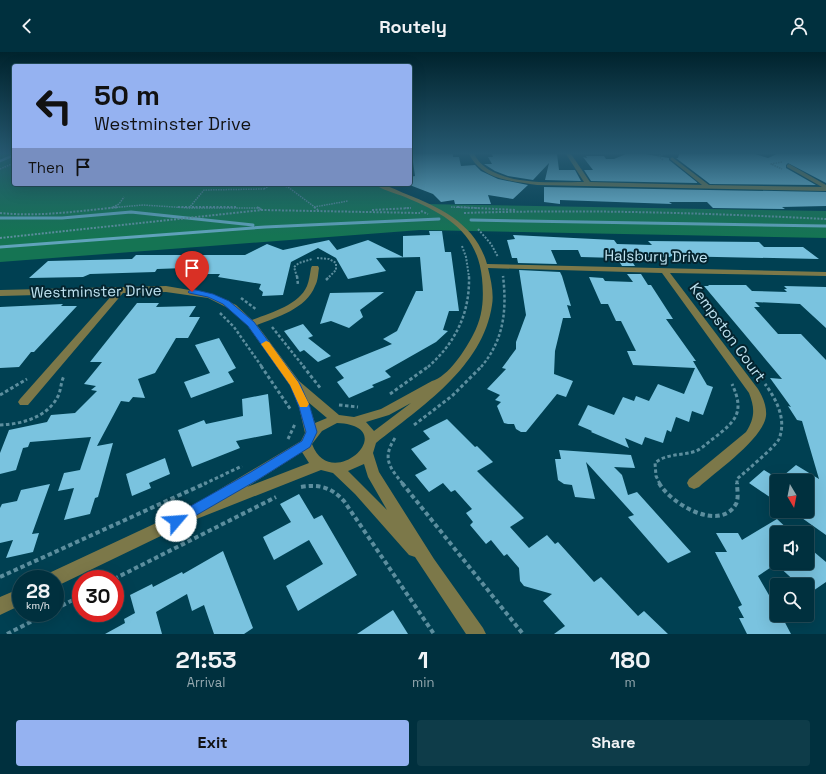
<!DOCTYPE html>
<style>
:root{--surface:#00303e;--page:#0e3c49;--text:#f1f3f6;--muted:#95a9b0;--line:#224b58;--accent:#95b2f1}
body{margin:0;font-family:"Space Grotesk",sans-serif;background:var(--page);color:var(--text);height:100vh;display:flex;flex-direction:column;font-size:15px;white-space:nowrap}
*{box-sizing:border-box;margin:0}
p{font-size:13px;color:var(--muted)}
.icon{flex:none;width:22px;height:22px;fill:none;stroke:currentColor;stroke-width:2;stroke-linecap:round;stroke-linejoin:round}
.map{position:relative;height:582px;overflow:hidden}
.panel{display:flex;flex-direction:column;background:var(--surface);flex:1}
.panel>*{flex:none}
.banner{position:absolute;left:12px;top:12px;width:400px;height:122px;border-radius:4px;box-shadow:0 4px 16px #0002,0 0 0 1px var(--line);background:#95b2f1;color:#111;overflow:hidden}
.needle{width:26px;rotate:170deg}
.controls{position:absolute;left:770px;top:422px;display:grid;gap:8px}
.controls a{display:grid;place-items:center;width:44px;height:44px;border-radius:4px;background:var(--surface);box-shadow:0 4px 16px #0002,0 0 0 1px var(--line);font-size:20px}
.speed{position:absolute;left:12px;top:518px;display:flex;gap:8px;font-size:20px;font-weight:700;text-align:center}
.speed>*{display:grid;place-content:center;width:52px;height:52px;border-radius:50%;background:var(--surface);box-shadow:0 4px 16px #0002,0 0 0 1px var(--line);line-height:1}
.speed small{font-size:10px;font-weight:400}
.speed .limit{border:6px solid #d22;background:#fff;color:#111}
.pin{position:absolute;display:grid;place-items:center;width:34px;height:34px;color:#fff;margin:-41px -17px;border-radius:50% 50% 50% 0;rotate:-45deg;box-shadow:0 0 4px #0007}
.pin .icon{rotate:45deg}
.me{position:absolute;width:44px;margin:-22px;rotate:63deg;stroke-linejoin:round;filter:drop-shadow(0 0 3px #0008)}
.turn{display:flex;align-items:center;gap:14px;height:84px;padding:0 16px;font-size:18px}
.turn .icon{width:52px;height:52px;stroke-width:2.5}
.turn b{display:block;font-size:28px;line-height:34px}
.then{display:flex;align-items:center;height:38px;padding:0 16px;background:#0003;gap:8px;font-size:15px}
.eta{display:flex;justify-content:space-evenly;align-items:center;height:68px;text-align:center}
.eta b{font-size:24px;font-weight:700;line-height:28px}
.primary-button{display:flex;gap:8px;margin-top:auto;padding:8px 16px}
.primary-button a{flex:1;height:46px;border-radius:4px;background:var(--accent);color:#111;font-size:16px;font-weight:700;line-height:46px;text-align:center}
.primary-button a+a{background:var(--page);color:var(--text)}
header{display:flex;justify-content:space-between;align-items:center;height:52px;padding:0 16px;background:var(--surface);font-size:18px;font-weight:700}
.map>svg:first-child{display:block}
.green{fill:#157453}
.lines{fill:none;stroke-linecap:round;stroke-linejoin:round}
.stream-far1{stroke:#60a3bb;stroke-width:2.5}
.stream{stroke:#60a3bb;stroke-width:3}
.building{fill:#7ac3df}
.path-far4{stroke:#5c8e9e;stroke-width:1.5;stroke-dasharray:1.5 1;stroke-linecap:butt}
.path-far3{stroke:#5c8e9e;stroke-width:2;stroke-dasharray:2 1.5;stroke-linecap:butt}
.path-far2{stroke:#5c8e9e;stroke-width:2.5;stroke-dasharray:3 2;stroke-linecap:butt}
.path-far1{stroke:#5c8e9e;stroke-width:3;stroke-dasharray:3.5 2.5;stroke-linecap:butt}
.path{stroke:#5c8e9e;stroke-width:4;stroke-dasharray:4.5 3;stroke-linecap:butt}
.minor{fill:#7c7849;fill-rule:evenodd}
.path-bridge{stroke:#5c8e9e;stroke-width:2;stroke-dasharray:2 1.5;stroke-linecap:butt}
.route{fill:#1a73e8;stroke:#114b97}
.slow{fill:#f59e0b}
.labels{text-anchor:middle;dominant-baseline:central;stroke-width:4;stroke-linejoin:round;paint-order:stroke}
.street-label{font-size:15px;fill:#bfe2f0;stroke:#04242f}
</style>
<header><svg class="icon" aria-label="back" viewBox="0 0 24 24"><path d="M15 5l-7 7 7 7"/></svg>Routely<svg class="icon" aria-label="person" viewBox="0 0 24 24"><circle cx="12" cy="8" r="4"/><path d="M4 21q1-7 8-7t8 7"/></svg></header>
<div class="map">
<svg width="826" height="582" viewBox="0 0 826 582">
<rect width="100%" height="100%" fill="#004052"/>
<path class="green" d="M0,102H14V132H377L424,152L826,159V186L420,178L0,210Z"/>
<g class="lines">
<path class="stream-far1" d="M0,109L14,103"/>
<path class="stream" d="M0,166H62L131,160L253,173
M471,168L826,174
M0,195L265,175L439,167"/>
</g>
<path class="building" d="M412,102H453V105H459L461,114L475,113L481,119L498,127L528,133L513,147L488,143L491,152H455L454,148L441,150L433,142L407,132H410V125L415,124Z
M492,102H557L559,118H575L581,129L545,128L549,111L533,128L508,124L495,119L484,112H492L488,105H493Z
M626,102H645L669,106V108L698,131L591,129L584,118H593L583,105L587,106L586,104H604L606,107H614Z
M679,102H755L768,106L777,102H826V131L788,111L786,113V116L816,133L710,132L676,106H678Z
M544,135L826,140V154L782,155L785,157L713,156L707,150H669L672,152L560,148V152L544,150Z
M429,179H442L445,200H451L459,259H449L443,278L448,279L436,290L385,319L391,325L372,333L374,335L349,346L337,330L344,326L335,315L392,292L383,287L397,279L416,239H423L420,205L376,206L386,219L348,227L336,206L318,196L291,210L283,243L262,244L263,240L259,237L261,232L218,225L220,222H186L190,217L185,216L157,217L155,220L90,222L83,225L29,226L48,209L132,207L136,203H245L267,192L283,198L329,188L337,198L368,188L403,205V184L430,183Z
M513,183L614,188L617,192L652,193L648,189L759,190L764,195H803L819,207L670,204L671,205H643L645,208H631L635,214H622L617,206L581,205L578,198H551L557,212L518,211L517,206H512L507,188L515,187Z
M519,218L560,220L562,224L571,254L567,253L571,266H563L555,299L554,322L573,329L566,345L557,342L526,380H521L516,377L514,372H508L504,371L497,354L501,350L495,348L500,343L487,337L506,317L502,316L516,297V290L526,263Z
M627,222H641L648,233H651L673,267H666L696,309H693L707,333L713,335L703,363L692,359L689,370L676,365L671,380L667,378L663,391L645,385L642,393L625,386L629,396L591,380L592,379L578,373L588,353L614,363L623,345L634,349L636,344L649,349L658,332L684,342L695,316L633,313L627,299H636L621,269H616L608,252H601L589,225L603,226L605,229L633,230Z
M708,233H746L752,239L787,240L784,237H787L784,234L826,235V276L800,252L755,250L760,255H754L778,282H801L826,308V483L792,459H807V429H777L796,413L819,427L802,369L797,368L788,354L791,355L770,326L782,327L704,234H709Z
M384,240L360,258L363,265L349,276L331,269L320,272L330,241Z
M137,251H159L156,255L196,254L189,265H200L188,286H176L155,321L138,327L145,346L133,345L129,350L121,349L97,394L113,391L98,445L95,446L90,462L64,468L74,436L58,439L64,421L80,418L91,385L30,390L28,395L23,396L16,418L0,422V401L9,378L47,370L51,363L75,361L97,339L91,338L96,334L84,332L102,310H90Z
M63,252L61,254H77L34,300H31L19,315L0,316V255Z
M303,272L313,284L308,286L331,304L318,310L304,298L300,300L284,279Z
M219,286L236,316L228,320L234,330L191,346L184,330L210,321L195,293Z
M268,342L272,382L236,389L240,396L192,415L178,378L204,368L206,372L243,364L242,347Z
M447,367L475,395L477,394L493,410L477,419L524,466L510,475L529,496L547,483L555,492L558,490L594,530L601,525L638,564L644,559L668,582H554L565,574L543,549L552,542L524,534L520,529L519,516L507,502L504,504L491,488L486,492L470,473L473,470L466,461L472,457L455,438L451,440L443,431L429,440L415,423L427,417L411,397L430,387L423,379Z
M559,398L631,403L635,416L614,415L622,423L628,443L637,440L691,500L668,511L628,465L634,463L586,410L595,447L575,445L572,433L564,432L558,428L555,407H561Z
M165,406L170,422L149,431L151,436L132,444L126,422Z
M764,418L777,426V450L749,431Z
M50,432L32,482L39,481L33,500L6,506L13,488L0,491V456L2,452L17,449L21,438Z
M299,442L314,467L322,463L357,523L298,559L286,534L323,512L309,488L274,508L263,485L291,470L280,452Z
M777,467L792,481H777V511H807V494L826,510V530L807,543V533H799L776,512L758,524L777,557V563H781L791,582H747L739,566H744L738,555L742,553L715,500H727L716,481H738L742,488Z
M223,499L253,576L244,582H214L204,553L192,559L187,542L156,560L162,582H105L125,571L124,567L135,561L130,543L152,532L153,535L182,520L183,522Z
M393,558L408,582H357Z"/>
<g class="lines">
<path class="path-far4" d="M663,108L658,104L665,102
M782,110L771,112L782,117
M0,117L14,111
M276,132L288,135L316,156
M264,137L272,132
M113,155L119,152L124,145
M314,155L348,149
M451,155L479,156
M109,156L143,153L189,156H261
M189,156L204,138L264,137
M405,156H411"/>
<path class="path-far3" d="M178,155H236
M257,155L262,158
M314,155L318,158
M457,155L516,158
M372,158L411,156
M0,161C40,165 79,159 119,155
M464,161C585,157 705,161 826,167
M478,177L491,192L498,205
M0,186L262,158L420,161
M462,194L466,205L469,225
M317,206L329,207L336,211V218L329,225
M503,224V225
M297,225L294,215L299,211L312,207"/>
<path class="path-far2" d="M297,224L298,233
M326,228L330,224
M241,246L257,258
M220,261L234,275L262,315
M272,275L304,315
M428,315C455,291 470,262 469,224
M481,315C504,288 507,258 503,224"/>
<path class="path-far1" d="M261,314L291,358
M303,314L321,337
M390,342L429,314
M0,343L27,327
M339,353L358,355
M0,373C23,372 49,365 59,342C61,336 61,330 64,324
M414,373L452,344L482,314
M395,386C382,406 389,415 403,432
M288,387L295,372
M204,432L242,414
M660,432L656,424L655,411C667,401 682,404 696,399C703,396 708,390 714,386C736,369 745,360 732,332
M737,432V427C745,420 776,394 779,387C787,367 776,347 765,332"/>
<path class="path" d="M402,431L523,582
M659,431C670,451 719,481 736,452C739,446 737,437 737,431
M301,435C319,432 331,435 344,449L434,582
M0,525L206,431
M114,527L276,445
M55,557L81,544
M7,582L48,561"/>
<path class="minor" d="M469,102H474C491,135 552,130 584,130L566,102H571L590,130L702,133L670,107L672,105L709,133L822,135L787,115V113L789,112L826,133V139L537,133C512,129 482,128 469,102Z
M374,132C386,132 396,138 406,142C442,156 476,173 487,212L826,220V224L670,221L758,337C763,345 767,355 766,364C763,387 717,419 699,435L694,437L689,435L687,431L689,427L746,380C755,366 755,356 749,341L662,221L488,216C491,228 494,242 492,253C483,315 421,355 376,391L373,401L379,420L434,507L483,576L486,582H466L415,505L409,503L355,442L333,421L321,418L194,468L55,535V527H47L49,521L184,458L209,449L208,447L210,443L301,389L305,381L299,355L291,335L248,274L230,257L208,246L166,240L123,241L28,353H20L18,350L20,347L114,241L0,244V238L166,234L213,242L236,253L252,268C270,261 299,253 307,234C309,229 310,222 311,216L312,214H318L319,216C318,222 318,229 315,234C306,257 277,265 257,273L299,329L339,363L354,365L381,357L432,329C448,325 466,297 473,283C483,264 484,247 482,226C477,179 445,162 405,145C395,141 382,138 374,132ZM308,350L327,366L315,371ZM411,351L374,379L366,370L389,363ZM337,371C404,374 331,443 312,392L322,379ZM302,400L309,411L247,435ZM364,412L368,425L387,458L348,419Z
M21,536V553L0,563V545Z"/>
<path class="path-bridge" d="M421,159L428,162"/>
</g>
<linearGradient id="sky" x2="0" y2="1"><stop stop-color="#00232d"/><stop offset="0.55" stop-color="#265971"/><stop offset="1" stop-color="#265971" stop-opacity="0"/></linearGradient>
<rect width="826" height="184" fill="url(#sky)"/>
<path class="route" d="M192,237L213,242L229,249L254,270L300,332L310,355L317,380L310,395L259,427L176,475L171,473L169,469L171,465L251,420L302,389L306,380L299,355L290,333L248,274L223,252L208,245L189,241L188,240Z"/>
<path class="slow" d="M266,289L269,290L298,330L309,352L307,355H300L290,333L261,292Z"/>
<g class="labels">
<g class="street-label">
<text transform="translate(656 204) rotate(1)">Halsbury Drive</text>
<text transform="translate(96 239) rotate(-1)">Westminster Drive</text>
<text transform="translate(728 280) rotate(54)">Kempston Court</text>
</g>
</g>
</svg>
<div class="controls">
<a><svg class="needle" viewBox="-14 -14 28 28"><path d="M0-13l5 13h-10z" fill="#e53935"/><path d="M0 13l5-13h-10z" fill="#95a9b0"/></svg></a>
<a><svg class="icon" aria-label="sound" viewBox="0 0 24 24"><path d="M4 9h4l5-4v14l-5-4H4zM17 9q2 3 0 6"/></svg></a>
<a><svg class="icon" aria-label="search" viewBox="0 0 24 24"><circle cx="10" cy="10" r="6"/><path d="M15 15l6 6"/></svg></a>
</div>
<div class="speed"><div>28<small>km/h</small></div><div class="limit">30</div></div>
<div class="pin" style="left:192px;top:240px;background:#d93025"><svg class="icon" aria-label="arrive" viewBox="0 0 24 24"><path d="M6 21V4h12l-3 4 3 4H6"/></svg></div>
<svg class="me" style="left:176px;top:469px" viewBox="-20 -20 40 40"><circle r="19" fill="#fff"/><path d="M0-13L10 11 0 6-10 11z" fill="#1a73e8"/></svg>
<div class="banner">
<div class="turn"><svg class="icon" aria-label="left" viewBox="0 0 24 24"><path d="M17 20v-9H6M10 6l-5 5 5 5"/></svg><div><b>50 m</b>Westminster Drive</div></div>
<div class="then">Then<svg class="icon" aria-label="arrive" viewBox="0 0 24 24"><path d="M6 21V4h12l-3 4 3 4H6"/></svg></div>
</div>
</div>
<section class="panel">
<div class="eta">
<div><b>21:53</b><p>Arrival</p></div>
<div><b>1</b><p>min</p></div>
<div><b>180</b><p>m</p></div>
</div>
<div class="primary-button"><a>Exit</a><a>Share</a></div>
</section>
